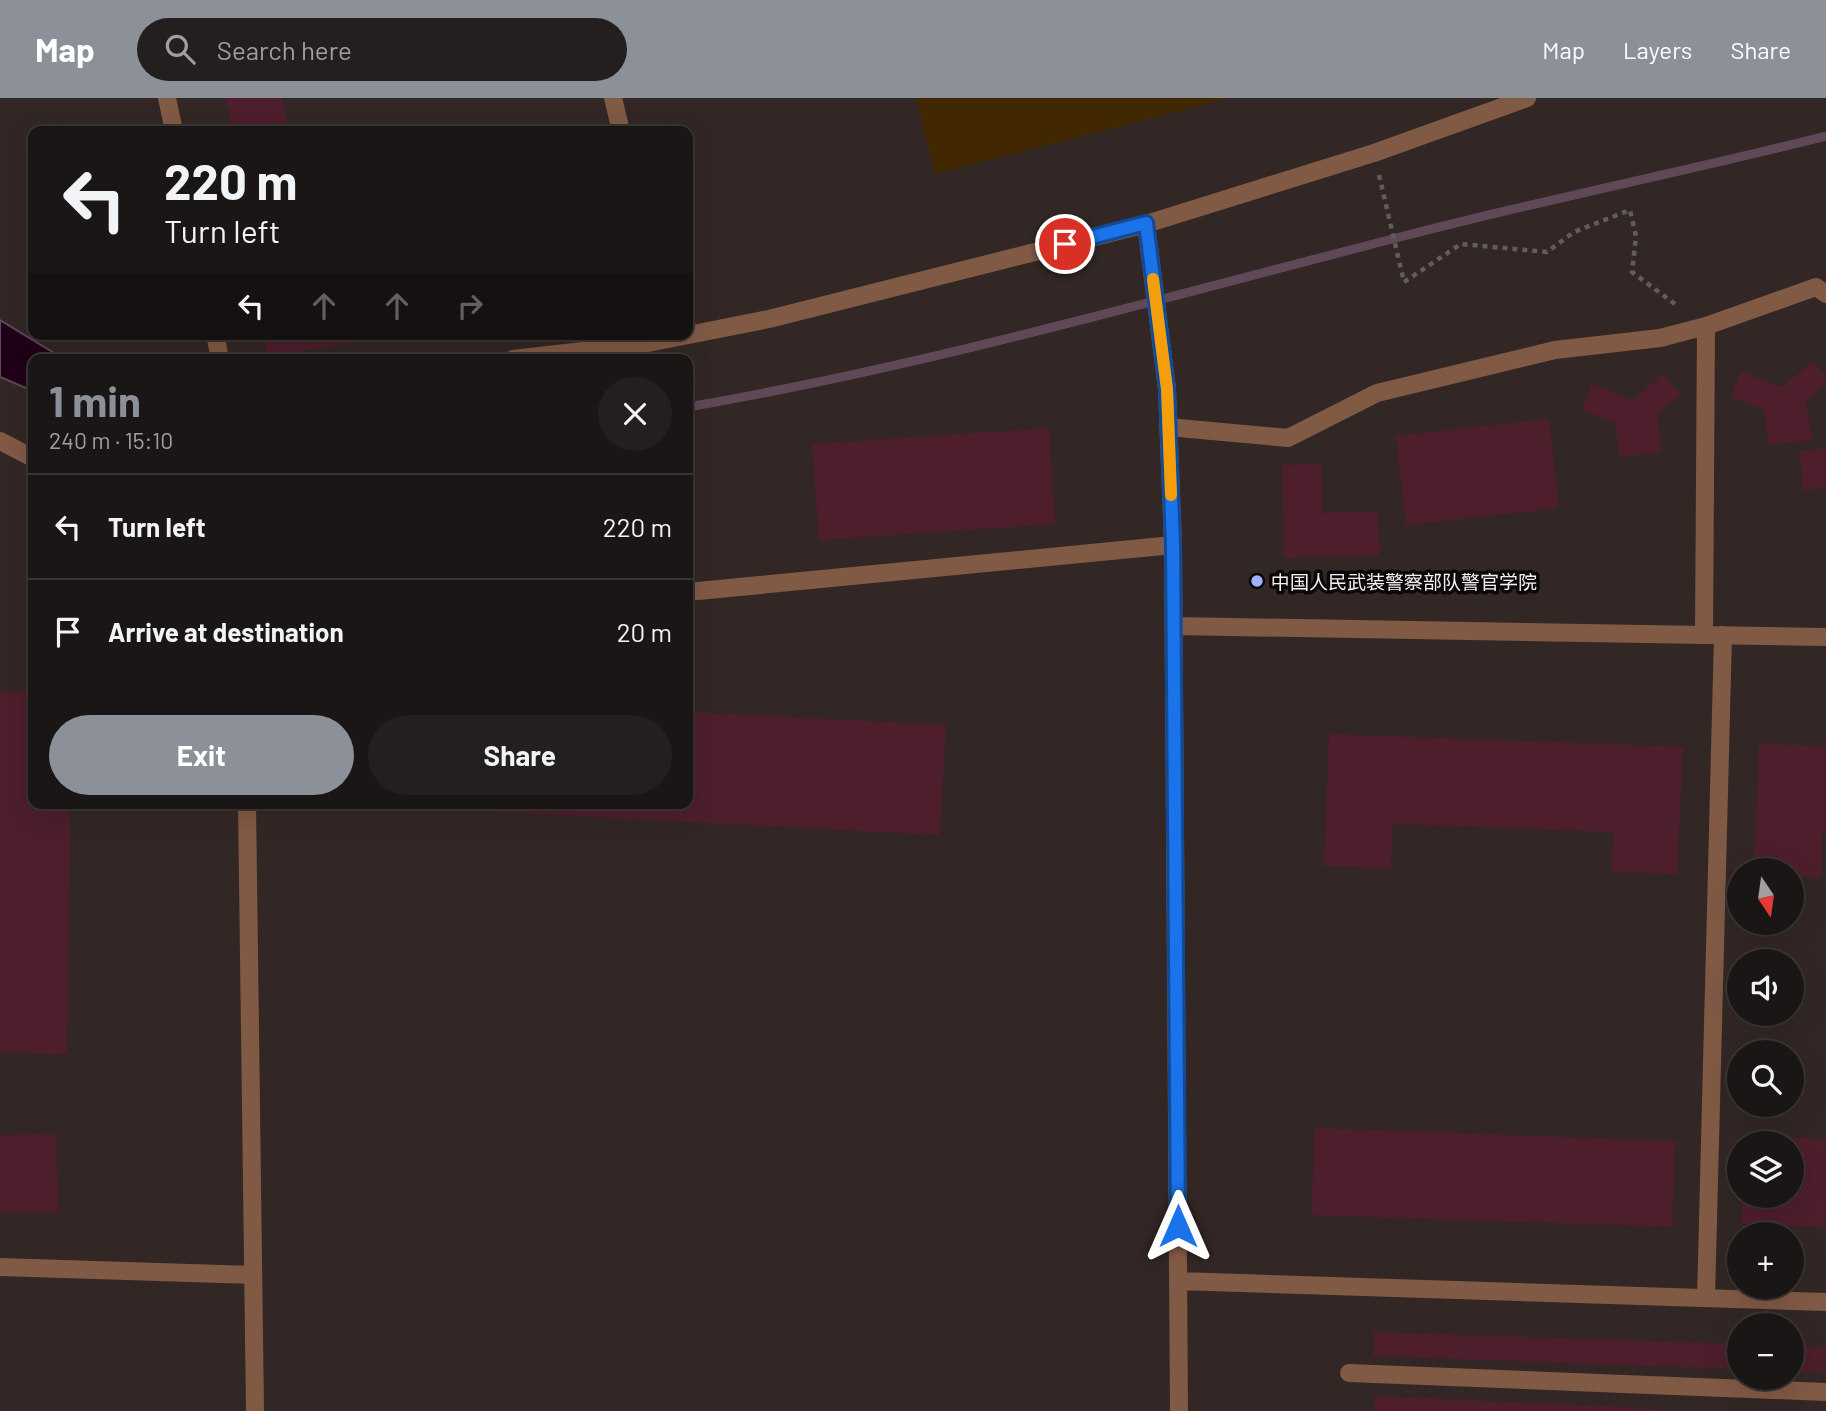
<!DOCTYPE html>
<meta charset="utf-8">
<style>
:root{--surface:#1a1615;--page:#231f1e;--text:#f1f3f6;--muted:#9f9fa0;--line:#383534;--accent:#8c9099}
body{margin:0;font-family:Barlow,"Noto Sans SC",sans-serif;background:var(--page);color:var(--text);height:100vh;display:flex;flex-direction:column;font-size:26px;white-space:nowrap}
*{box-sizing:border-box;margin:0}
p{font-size:23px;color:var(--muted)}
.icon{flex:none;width:38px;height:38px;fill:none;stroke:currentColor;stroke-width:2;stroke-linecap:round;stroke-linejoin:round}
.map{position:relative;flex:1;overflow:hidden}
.side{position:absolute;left:28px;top:256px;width:665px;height:455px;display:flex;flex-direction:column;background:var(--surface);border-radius:14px;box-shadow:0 7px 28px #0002,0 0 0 2px var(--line)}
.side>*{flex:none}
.banner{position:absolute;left:28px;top:28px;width:665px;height:214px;border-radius:14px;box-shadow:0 7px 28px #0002,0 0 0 2px var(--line);background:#1a1615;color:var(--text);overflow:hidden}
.needle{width:46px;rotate:167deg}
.tools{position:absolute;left:1727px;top:760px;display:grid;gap:14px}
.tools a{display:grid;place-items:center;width:77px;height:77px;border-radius:50%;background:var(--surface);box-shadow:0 7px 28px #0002,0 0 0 2px var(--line);font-size:35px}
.pin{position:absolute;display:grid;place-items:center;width:60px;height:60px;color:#fff;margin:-30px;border:4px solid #fff;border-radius:50%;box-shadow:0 2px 7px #0007}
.me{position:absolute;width:77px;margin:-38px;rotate:0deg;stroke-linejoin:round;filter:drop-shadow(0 0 5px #0008)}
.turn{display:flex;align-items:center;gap:24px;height:147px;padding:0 21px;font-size:32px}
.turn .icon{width:91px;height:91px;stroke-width:2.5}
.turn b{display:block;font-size:49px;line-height:60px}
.lanes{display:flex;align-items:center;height:66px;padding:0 21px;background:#0003;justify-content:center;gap:35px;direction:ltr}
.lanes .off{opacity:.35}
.round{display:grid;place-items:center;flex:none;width:74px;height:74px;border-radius:37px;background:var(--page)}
.overview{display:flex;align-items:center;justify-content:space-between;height:119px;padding:0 21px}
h1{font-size:42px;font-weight:700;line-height:52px;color:var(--accent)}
.cta{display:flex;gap:14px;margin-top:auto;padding:14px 21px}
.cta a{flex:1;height:80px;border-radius:42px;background:var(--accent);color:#fff;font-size:28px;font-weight:700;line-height:80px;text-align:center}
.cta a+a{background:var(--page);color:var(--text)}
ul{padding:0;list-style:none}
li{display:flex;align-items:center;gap:21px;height:105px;padding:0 21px;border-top:2px solid var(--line)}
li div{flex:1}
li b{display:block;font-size:26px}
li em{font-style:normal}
header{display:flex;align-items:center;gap:42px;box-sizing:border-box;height:98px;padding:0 35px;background:var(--accent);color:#fff}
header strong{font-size:33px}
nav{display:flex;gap:38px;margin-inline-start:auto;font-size:24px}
.search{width:490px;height:63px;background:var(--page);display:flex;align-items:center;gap:18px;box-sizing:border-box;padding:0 24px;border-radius:38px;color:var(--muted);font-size:26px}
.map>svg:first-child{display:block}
.built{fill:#322725;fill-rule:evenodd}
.green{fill:#412802}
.water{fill:#200017;stroke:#5f4858;stroke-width:2}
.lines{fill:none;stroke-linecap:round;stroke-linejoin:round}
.stream{stroke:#5f4858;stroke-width:9}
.building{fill:#4e1e2c}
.path{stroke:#615d5c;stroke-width:4.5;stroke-dasharray:5 5;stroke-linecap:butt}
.minor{stroke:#815a45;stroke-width:18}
.route-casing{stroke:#114b97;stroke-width:18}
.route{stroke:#1a73e8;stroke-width:12}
.slow{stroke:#f59e0b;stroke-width:12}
.poi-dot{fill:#a2b2fd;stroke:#0a0808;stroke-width:2.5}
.labels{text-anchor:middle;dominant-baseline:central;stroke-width:7;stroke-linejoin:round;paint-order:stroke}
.poi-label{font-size:19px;fill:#f3f0ef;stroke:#0a0808;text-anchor:start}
</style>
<header>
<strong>Map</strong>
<div class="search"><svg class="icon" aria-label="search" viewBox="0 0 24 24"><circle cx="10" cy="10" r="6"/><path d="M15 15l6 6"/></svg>Search here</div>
<nav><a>Map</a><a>Layers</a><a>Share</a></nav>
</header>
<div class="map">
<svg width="1826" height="1313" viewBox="0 0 1826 1313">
<rect width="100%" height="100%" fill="#221d1c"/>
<path class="built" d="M0,0H1826V1313H0ZM33,33H688V236H33ZM33,261H688V705H33ZM1740,772H1792V824H1740ZM1740,863H1792V915H1740ZM1740,954H1792V1006H1740ZM1740,1045H1792V1097H1740ZM1740,1136H1792V1188H1740ZM1740,1227H1792V1279H1740Z"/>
<path class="green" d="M916,0H1230L935,76Z"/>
<path class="water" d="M0,222L64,261H33V293L0,279Z"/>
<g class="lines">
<path class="stream" d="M688,309C931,267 1169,198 1408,137C1547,101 1687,73 1826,38"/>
</g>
<path class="building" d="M226,0H282L287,26L233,33Z
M264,236H392L393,238L268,259Z
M1814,263L1826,279V287L1806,303L1812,342L1769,347L1764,312L1731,299L1741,273L1781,289Z
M1664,276L1681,297L1657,315L1662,354L1619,359L1615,325L1582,312L1592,286L1632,302Z
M1549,321L1559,410L1406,427L1396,338Z
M1049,330L1055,426L819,442L812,346Z
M1826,350V390L1803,392L1799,353Z
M1321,366L1322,415L1378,413L1380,457L1284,460L1282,367Z
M0,594H33V705H70L67,956L0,955Z
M688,614L946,627L940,737L498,714L499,705H688Z
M1329,636L1683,649L1677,776L1612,774L1613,734L1392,726L1391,770L1324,768Z
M1759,646L1826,648V735H1823L1821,780L1792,778V772H1754Z
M1315,1030L1675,1043L1672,1129L1311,1117Z
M56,1036L58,1114L0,1115V1037Z
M1745,1038L1826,1041V1129L1741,1126L1743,1097H1792V1045H1745Z
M1374,1234L1740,1246V1271L1373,1258Z
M1792,1248L1826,1249V1274L1792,1273Z
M1375,1298L1661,1311V1313H1374Z"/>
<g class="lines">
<path class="path" d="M1379,77L1404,184L1461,146L1547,154L1574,134L1630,112L1636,138L1632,174L1679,209"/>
<path class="minor" d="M167,0L174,33
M613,0L621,33
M1146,126L1167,291L1173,447L1179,1313
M215,236L220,261
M513,261L643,246L769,221L1146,126L1374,55L1527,0
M1168,329L1288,340L1377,295L1555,252L1660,240L1706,228L1816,189L1826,196
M0,343L33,360
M688,494L1173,447
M1175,528L1826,539
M1704,537L1706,228
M247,705L255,1313
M0,1169L253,1177
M1178,1183L1826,1204
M1706,1200L1723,537
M1349,1275L1826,1294"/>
</g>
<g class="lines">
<g class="route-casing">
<path id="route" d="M1065,146L1146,125L1167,291L1173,447L1178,1128"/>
</g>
<use href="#route" class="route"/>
<path class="slow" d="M1153,181L1167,291L1171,397"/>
</g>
<circle class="poi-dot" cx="1257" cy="483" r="7"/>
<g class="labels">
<g class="poi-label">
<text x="1271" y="483">中国人民武装警察部队警官学院</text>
</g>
</g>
</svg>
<div class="tools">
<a><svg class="needle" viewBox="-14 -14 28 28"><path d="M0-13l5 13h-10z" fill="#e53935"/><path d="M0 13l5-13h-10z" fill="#9f9fa0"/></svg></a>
<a><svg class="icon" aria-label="sound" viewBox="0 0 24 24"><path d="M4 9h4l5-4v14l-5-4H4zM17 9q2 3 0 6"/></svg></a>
<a><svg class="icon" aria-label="search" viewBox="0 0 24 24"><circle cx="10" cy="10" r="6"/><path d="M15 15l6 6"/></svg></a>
<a><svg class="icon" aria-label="layers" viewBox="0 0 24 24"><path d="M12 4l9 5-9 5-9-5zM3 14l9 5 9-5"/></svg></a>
<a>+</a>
<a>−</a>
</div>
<div class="pin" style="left:1065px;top:146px;background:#d93025"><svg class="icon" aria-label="arrive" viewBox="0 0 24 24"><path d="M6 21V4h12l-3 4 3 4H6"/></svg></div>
<svg class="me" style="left:1178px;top:1128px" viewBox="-20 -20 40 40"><path d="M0-17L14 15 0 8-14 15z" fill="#1a73e8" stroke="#fff" stroke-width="4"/></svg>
<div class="banner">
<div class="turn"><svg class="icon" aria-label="left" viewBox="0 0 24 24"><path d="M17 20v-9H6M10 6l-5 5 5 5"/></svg><div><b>220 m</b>Turn left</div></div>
<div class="lanes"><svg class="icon" aria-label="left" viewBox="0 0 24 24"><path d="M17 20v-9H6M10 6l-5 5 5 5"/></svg><svg class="icon off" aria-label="ahead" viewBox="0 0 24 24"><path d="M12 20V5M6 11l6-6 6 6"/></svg><svg class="icon off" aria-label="ahead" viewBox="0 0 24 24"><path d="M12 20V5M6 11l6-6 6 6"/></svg><svg class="icon off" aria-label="right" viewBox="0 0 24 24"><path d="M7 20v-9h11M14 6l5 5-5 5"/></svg></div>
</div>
<section class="side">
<div class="overview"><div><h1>1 min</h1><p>240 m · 15:10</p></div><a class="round"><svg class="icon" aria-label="close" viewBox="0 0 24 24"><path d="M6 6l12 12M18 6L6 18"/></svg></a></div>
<ul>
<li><svg class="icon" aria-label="left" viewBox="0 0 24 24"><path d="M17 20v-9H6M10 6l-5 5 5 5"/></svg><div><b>Turn left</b></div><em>220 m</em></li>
<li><svg class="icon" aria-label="arrive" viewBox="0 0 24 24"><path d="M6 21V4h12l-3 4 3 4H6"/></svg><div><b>Arrive at destination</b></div><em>20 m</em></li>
</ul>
<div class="cta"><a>Exit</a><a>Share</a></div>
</section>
</div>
